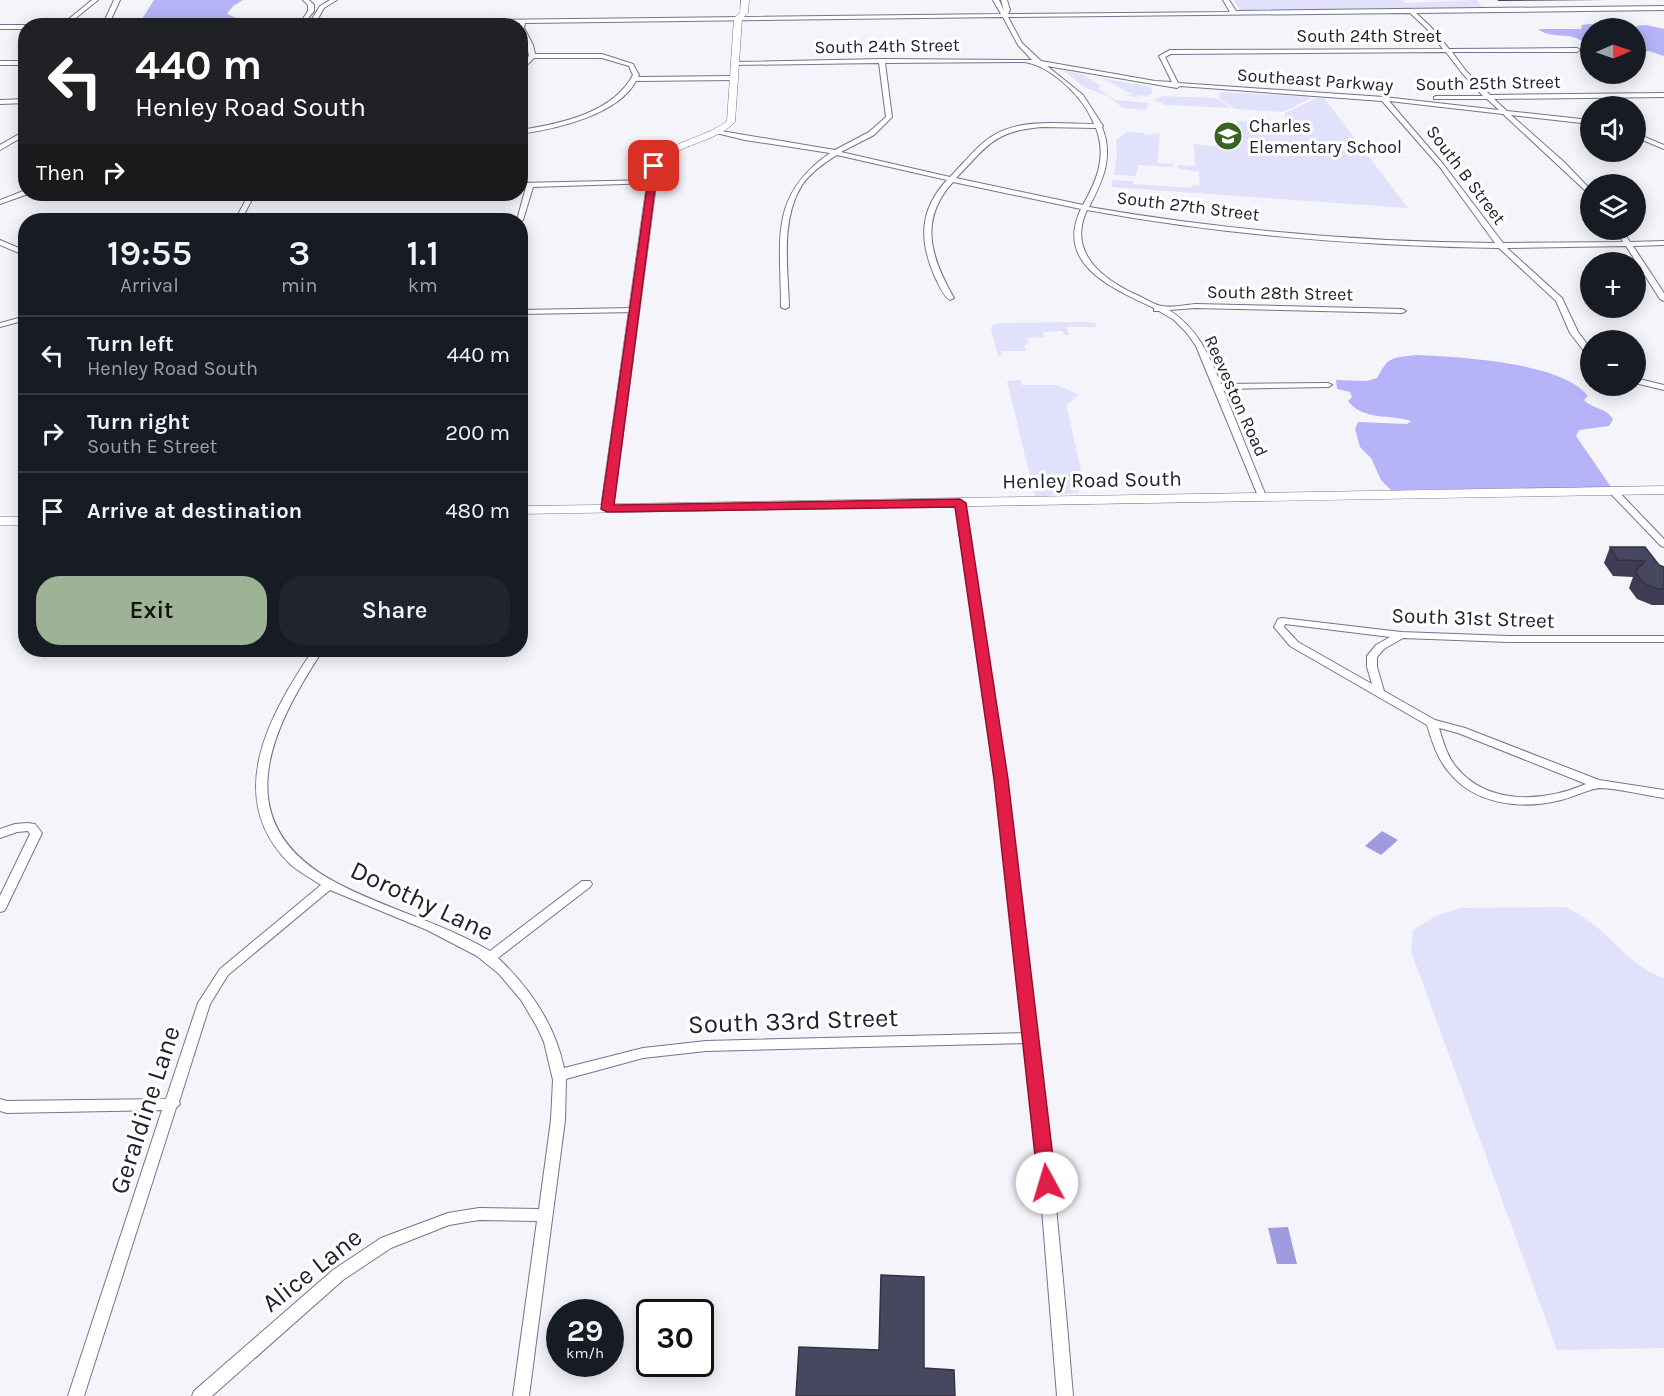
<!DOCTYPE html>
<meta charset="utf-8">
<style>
:root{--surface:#171b24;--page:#20242c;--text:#f1f3f6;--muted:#9ea1a6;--line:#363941;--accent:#9eb296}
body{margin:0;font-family:Karla,sans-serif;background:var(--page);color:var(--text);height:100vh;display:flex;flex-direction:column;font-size:22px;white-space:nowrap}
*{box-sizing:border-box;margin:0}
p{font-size:20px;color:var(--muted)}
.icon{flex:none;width:33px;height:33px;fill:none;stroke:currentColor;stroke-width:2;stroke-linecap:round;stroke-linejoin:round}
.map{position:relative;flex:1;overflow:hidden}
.panel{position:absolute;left:18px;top:213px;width:510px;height:444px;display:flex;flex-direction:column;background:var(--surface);border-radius:24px;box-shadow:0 3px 15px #0003}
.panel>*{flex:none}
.top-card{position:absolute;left:18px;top:18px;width:510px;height:183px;border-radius:24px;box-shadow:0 3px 15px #0003;background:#202124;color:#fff;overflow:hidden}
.needle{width:39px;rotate:88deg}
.controls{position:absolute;left:1580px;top:18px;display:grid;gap:12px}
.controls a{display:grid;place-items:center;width:66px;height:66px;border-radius:50%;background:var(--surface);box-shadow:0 3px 15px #0003;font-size:30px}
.speed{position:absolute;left:546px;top:1299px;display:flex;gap:12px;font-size:30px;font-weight:700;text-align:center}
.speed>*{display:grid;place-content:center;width:78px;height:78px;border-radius:50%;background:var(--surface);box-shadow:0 3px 15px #0003;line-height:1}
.speed small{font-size:15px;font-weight:400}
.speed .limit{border:3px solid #111;border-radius:9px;background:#fff;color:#111}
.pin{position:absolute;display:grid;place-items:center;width:51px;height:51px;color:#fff;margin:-26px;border-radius:12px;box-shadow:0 3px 9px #0006}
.me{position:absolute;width:66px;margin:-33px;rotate:354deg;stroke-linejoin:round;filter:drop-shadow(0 0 4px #0008)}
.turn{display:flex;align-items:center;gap:21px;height:126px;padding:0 18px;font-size:27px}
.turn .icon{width:78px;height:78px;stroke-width:2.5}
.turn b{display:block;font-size:42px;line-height:51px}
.then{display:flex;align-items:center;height:57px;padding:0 18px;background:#0003;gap:12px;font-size:22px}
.eta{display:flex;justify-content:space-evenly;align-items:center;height:102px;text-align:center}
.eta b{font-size:36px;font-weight:600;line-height:42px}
.primary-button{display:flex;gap:12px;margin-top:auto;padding:12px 18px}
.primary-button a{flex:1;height:69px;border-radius:24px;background:var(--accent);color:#111;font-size:24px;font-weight:600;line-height:69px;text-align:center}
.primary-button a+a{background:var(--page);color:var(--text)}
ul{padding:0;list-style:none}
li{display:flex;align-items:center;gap:18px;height:78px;padding:0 18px;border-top:2px solid var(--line)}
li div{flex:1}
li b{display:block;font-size:22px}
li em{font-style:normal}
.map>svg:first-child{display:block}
.green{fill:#e1e1fc}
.forest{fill:#b6b3f9}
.water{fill:#9e9bdf}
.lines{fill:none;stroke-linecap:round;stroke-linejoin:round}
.street-casing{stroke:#74748e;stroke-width:2}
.secondary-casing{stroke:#74748e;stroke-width:1}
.street{fill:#fff;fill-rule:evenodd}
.secondary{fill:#fff;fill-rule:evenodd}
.wall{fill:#3e3d53}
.building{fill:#484760;stroke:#323243;stroke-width:1.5}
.route{fill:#e11d48;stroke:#92132f;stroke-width:1.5}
.labels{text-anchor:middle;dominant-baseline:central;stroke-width:6;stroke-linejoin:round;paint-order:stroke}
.far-street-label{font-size:18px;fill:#22212c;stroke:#fff}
.far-poi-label{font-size:18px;fill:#22212c;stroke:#fff;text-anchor:start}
.street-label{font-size:21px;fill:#22212c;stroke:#fff}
.near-street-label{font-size:26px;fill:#22212c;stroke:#fff}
</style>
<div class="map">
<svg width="1664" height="1396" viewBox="0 0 1664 1396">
<rect width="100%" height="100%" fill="#f4f4fa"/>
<path class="green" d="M1234,0H1402L1405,3L1476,0L1483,7L1240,10Z
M1063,70L1084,75L1101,86L1097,88L1115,100L1149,103L1146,110L1123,108L1108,96L1084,87Z
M1101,78L1151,87L1152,94L1145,97L1139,95L1136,96L1140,98L1125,95L1132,94Z
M1221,92L1310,97L1311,98L1283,112L1235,109L1218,98Z
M1162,96L1216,98L1231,108L1166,105L1154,100Z
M1317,98H1324L1408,208L1111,187L1113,180L1133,181V184L1191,188L1192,185L1200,186L1199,172L1177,168V165L1195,166L1194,144L1231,148V145H1226L1227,137H1237V121L1268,123L1269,126L1271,123H1285V113Z
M1127,132L1144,133V135L1160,133L1157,163L1173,164V167L1138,165L1136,176L1114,175L1116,160L1126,161L1117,160L1116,140Z
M1085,322L1095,323L1096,327H1067L1069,335H1064L1062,331L1044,332L1042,329L1044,337L1027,338L1029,344L1024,345L1026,351H1001V357L998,356L991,330L993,325L1000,323Z
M1020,380L1022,385H1057L1079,395L1067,405V409L1082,474L1078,493L1035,497L1007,381Z
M1566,907C1575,912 1585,918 1594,925C1616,942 1636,970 1664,978V1348L1557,1350L1411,951L1413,930L1436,916L1460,908Z"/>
<path class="forest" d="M154,0H243L233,6L227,14L241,20L235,23L139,24Z
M1590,24L1617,28L1646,25L1664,29V56L1649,51H1635V28H1590V54L1582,51L1581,47L1586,44C1570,30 1551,40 1538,29H1581L1582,25Z
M1417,355C1459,357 1562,362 1588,396L1584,400C1592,409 1605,407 1613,419L1609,426L1579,430L1576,436L1611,487L1391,490L1381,480L1371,458L1360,447L1355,429L1358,422L1407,424L1411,421C1391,414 1363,421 1348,401L1352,397L1350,392L1337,389L1336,380L1367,381L1377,378C1389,356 1391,358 1417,355Z"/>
<path class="water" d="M1382,831L1398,840L1381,855L1365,846Z
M1288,1227L1297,1264H1277L1268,1228Z"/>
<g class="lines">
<g class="street-casing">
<path id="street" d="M92,0H98L66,26H60Z
M114,0H120L108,26H102Z
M303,0H309L314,5V11L305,22L302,20L308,11V5Z
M330,0H337L324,8L316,22L1001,14L993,0H999L1004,11L1001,0H1007L1010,10L1008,14L1230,12L1223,0H1229L1236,11L1664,6V10L1416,13L1430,26L1449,49L1577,48L1580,50L1577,52H1452L1466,71L1490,95L1664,93V97L1494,99L1507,111L1590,120V124L1511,115L1564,162L1590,189V195L1503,114L1389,101L1443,164L1503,243L1623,242L1616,230H1622L1630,242L1664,241V245L1633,246L1664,293V301L1660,299L1626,246L1507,248L1562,298L1578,332L1590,348V355H1587L1570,333L1556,301L1499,248C1361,246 1223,235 1087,210C1067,252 1102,279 1137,295C1144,298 1154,305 1162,306C1172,308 1185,305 1195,304L1402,309L1406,311L1402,313L1195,308L1169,310C1198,329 1208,353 1221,384L1328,383L1332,385L1328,387L1223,389L1266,496L1262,499L1258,496L1196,346L1186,332L1174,320L1159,311H1154V308C1114,289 1054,265 1081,209L953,182C918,220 931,258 954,298L950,300C943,296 939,285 935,277C919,241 919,210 947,180L837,155C824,163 811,172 802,185C780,220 788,268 789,307L785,309L781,307C781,240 768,196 830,153L745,140L712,132L715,130L835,150L869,132L886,117L879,63L735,65L732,63L733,62L882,59L1032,60L1018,45L1003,17L525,23L524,28L533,45L535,54H602L633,64L639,75L638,77L734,76L737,78L734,80L636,81C618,115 556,129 520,134V130C560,124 613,113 633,75L629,66L602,58H534L520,72V66L529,56L527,45L520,32V23L143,26L310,22L320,6ZM1410,13L1426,28L1443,49L1170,50L1159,56L1172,82L1155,81L1041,61L1022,43L1008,17ZM1446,52L1462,73L1483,96H1436L1434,97V99H1487L1499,110L1384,97L1178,83L1165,57L1171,54ZM1025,62C1053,67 1084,98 1094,124C1063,124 1022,118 994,135C977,145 964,163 950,177L841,152L874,135L892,117L885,63ZM1047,66L1177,88L1180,86L1382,101L1439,166L1495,243C1359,242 1223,230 1089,207C1103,180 1114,157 1102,127L1103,126L1083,95ZM1042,127L1096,128C1107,157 1097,180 1083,205L956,178C988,146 993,131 1042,127Z
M0,25H26L27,26L26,29H0Z
M0,61H26V65H0Z
M26,99V103L0,104V100Z
M26,130V135L0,150V145Z
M1635,133L1664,145V149L1635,137Z
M651,180L654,182L653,183L533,187L523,220L520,222L517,220L526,187H520V183Z
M26,190V194H28L0,204V200Z
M249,194H255L241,220H235Z
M0,240L26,251V256L0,245Z
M634,308H637V312L520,314V310Z
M26,316V320L0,327V323Z
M1635,378L1664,385V390L1635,383Z
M1613,488L1616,489L1664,539V547L1661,546L1610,493L1609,491Z
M960,500L965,503C1011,800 1049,1097 1073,1396H1057L1039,1172L1026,1043L706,1051L643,1058L566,1079L565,1120L529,1396H513L537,1221L479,1220L449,1225L391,1248L343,1280L212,1396H192L194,1391L333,1270L381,1238L448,1213L479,1208L539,1209L551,1120L553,1080L544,1042L537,1027L521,1000L499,974L477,956L427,930L330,890L228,975L210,1004L179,1102L180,1104L176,1108L84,1396H68L162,1110L7,1113L0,1111V1099L7,1101L166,1099L198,1003L220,969L321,885C311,878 299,872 290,864C222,797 270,714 313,650H323C269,732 226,823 335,882C385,909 441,922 490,951L582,881H590L592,884L590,887L498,958C530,988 555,1025 564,1068L643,1048L706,1041L1025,1033L988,725L955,503Z
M1282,618L1401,632L1509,636H1664V642H1509L1403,638L1384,649L1377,657V667L1384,691L1435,720L1465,728L1599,780L1664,790V798C1643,795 1621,789 1600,788C1592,788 1571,798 1561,800C1522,810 1474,805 1448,771C1437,758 1432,741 1427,725L1290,646L1274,627L1278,619ZM1285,624L1390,637L1376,645L1367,656V667L1372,684L1298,642L1284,627ZM1439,728L1458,733L1586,784C1544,802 1488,806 1456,767C1447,756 1443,741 1439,728Z
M27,823L35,824L42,833L6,908L4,911L0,912V896L30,834L28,831L17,832L0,838V829L15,824Z"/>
</g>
<g class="secondary-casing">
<path id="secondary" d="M741,0H749L748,13L742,19L735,122C714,144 679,142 659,166L614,504L1664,486V494L520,514V506L601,505L649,166C669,140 702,140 727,121L734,18L740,12Z
M0,517H26V525H0Z"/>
</g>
<use href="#street" class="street"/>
<use href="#secondary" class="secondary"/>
</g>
<path class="wall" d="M1497,0H1607L1499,1Z
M1610,547L1664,567V605H1652L1637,599L1629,588L1633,577L1613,576L1604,563Z"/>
<path class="building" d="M1610,547H1645L1659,565L1664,567V589H1658L1643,583L1635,572L1645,561L1618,560Z
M881,1275L924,1277V1368L954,1370L955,1396H796L799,1347L879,1350Z"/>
<path class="route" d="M654,164L658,166L614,505L960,499L966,503L1008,779L1056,1183L1054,1189L1047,1191L1041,1189L1038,1183L994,779L955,507L607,512L601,509L650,166Z"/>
<defs>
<g id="school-disc" transform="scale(1.5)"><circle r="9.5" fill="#396320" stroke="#fff"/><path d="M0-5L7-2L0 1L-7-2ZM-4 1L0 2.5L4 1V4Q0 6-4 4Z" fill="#fff"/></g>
</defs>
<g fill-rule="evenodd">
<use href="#school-disc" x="1228" y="136"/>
</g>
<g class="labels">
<g class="far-street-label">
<text x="1369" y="36">South 24th Street</text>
<text transform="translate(887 46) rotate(-1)">South 24th Street</text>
<text transform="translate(1315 80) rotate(4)">Southeast Parkway</text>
<text transform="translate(1488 83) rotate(-1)">South 25th Street</text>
<text transform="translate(1466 175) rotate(53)">South B Street</text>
<text transform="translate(1188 206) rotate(7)">South 27th Street</text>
<text transform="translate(1280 293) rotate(1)">South 28th Street</text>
<text transform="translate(1236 396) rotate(66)">Reeveston Road</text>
</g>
<g class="far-poi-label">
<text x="1249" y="126">Charles<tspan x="1249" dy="21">Elementary School</tspan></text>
</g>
<g class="street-label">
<text transform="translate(1092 480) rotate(-1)">Henley Road South</text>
<text transform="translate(1473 618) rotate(2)">South 31st Street</text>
</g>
<g class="near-street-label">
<text transform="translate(422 901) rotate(25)">Dorothy Lane</text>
<text transform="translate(793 1021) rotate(-2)">South 33rd Street</text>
<text transform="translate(145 1110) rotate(-72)">Geraldine Lane</text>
<text transform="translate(312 1270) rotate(-38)">Alice Lane</text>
</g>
</g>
</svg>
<div class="controls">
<a><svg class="needle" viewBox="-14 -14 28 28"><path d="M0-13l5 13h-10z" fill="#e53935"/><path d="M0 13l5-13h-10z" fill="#9ea1a6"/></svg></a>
<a><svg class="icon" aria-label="sound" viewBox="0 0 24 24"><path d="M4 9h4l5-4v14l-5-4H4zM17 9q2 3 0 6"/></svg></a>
<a><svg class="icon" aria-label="layers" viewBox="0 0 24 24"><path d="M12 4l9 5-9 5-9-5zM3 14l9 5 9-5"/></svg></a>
<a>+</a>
<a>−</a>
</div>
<div class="speed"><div>29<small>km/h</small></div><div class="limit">30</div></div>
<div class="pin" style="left:654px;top:166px;background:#d93025"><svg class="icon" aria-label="arrive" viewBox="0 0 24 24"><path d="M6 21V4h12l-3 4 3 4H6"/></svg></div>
<svg class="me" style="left:1047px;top:1183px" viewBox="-20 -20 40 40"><circle r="19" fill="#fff"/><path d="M0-13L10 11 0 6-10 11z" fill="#e11d48"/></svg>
<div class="top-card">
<div class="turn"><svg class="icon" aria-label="left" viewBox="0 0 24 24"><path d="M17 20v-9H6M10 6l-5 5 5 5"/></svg><div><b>440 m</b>Henley Road South</div></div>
<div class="then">Then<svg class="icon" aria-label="right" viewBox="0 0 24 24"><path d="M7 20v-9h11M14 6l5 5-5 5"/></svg></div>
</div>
<section class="panel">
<div class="eta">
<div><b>19:55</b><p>Arrival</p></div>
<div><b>3</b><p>min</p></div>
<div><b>1.1</b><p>km</p></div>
</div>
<ul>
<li><svg class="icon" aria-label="left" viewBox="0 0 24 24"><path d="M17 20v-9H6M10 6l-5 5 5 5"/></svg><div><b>Turn left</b><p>Henley Road South</p></div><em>440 m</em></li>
<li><svg class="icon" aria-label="right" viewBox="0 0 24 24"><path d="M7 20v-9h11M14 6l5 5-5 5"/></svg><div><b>Turn right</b><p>South E Street</p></div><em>200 m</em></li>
<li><svg class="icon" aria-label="arrive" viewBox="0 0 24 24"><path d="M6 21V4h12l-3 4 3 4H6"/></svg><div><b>Arrive at destination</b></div><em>480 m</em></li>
</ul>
<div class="primary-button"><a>Exit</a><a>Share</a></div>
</section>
</div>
